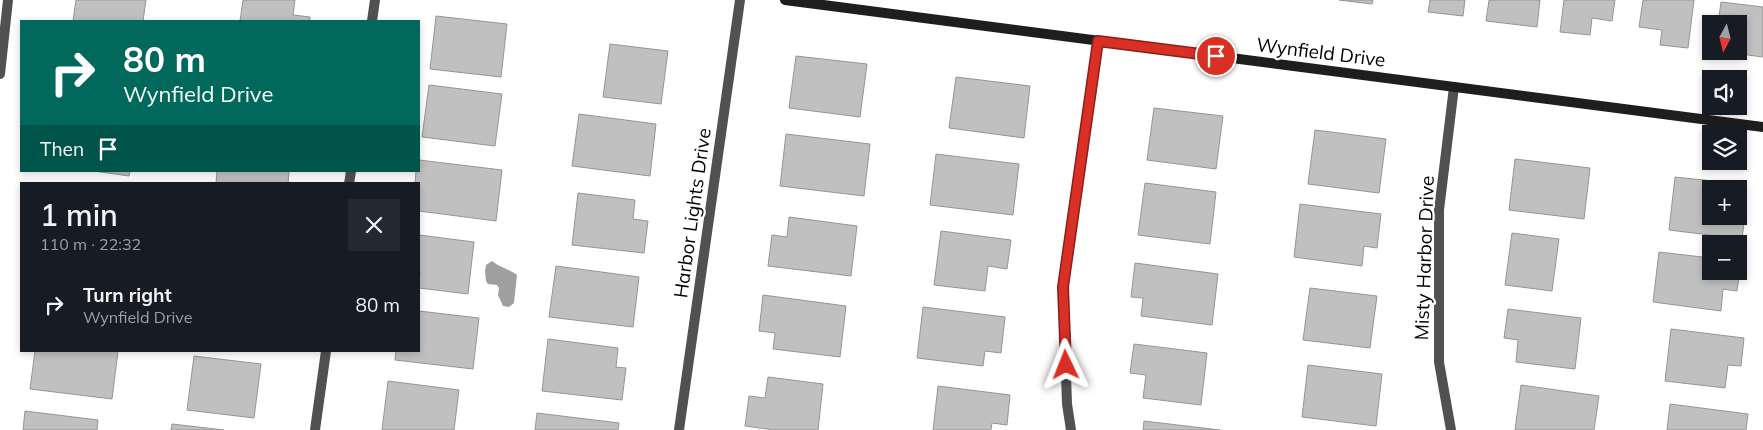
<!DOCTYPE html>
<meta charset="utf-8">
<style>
:root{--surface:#171b24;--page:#242831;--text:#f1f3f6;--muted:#9ea1a6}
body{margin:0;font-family:Mulish,sans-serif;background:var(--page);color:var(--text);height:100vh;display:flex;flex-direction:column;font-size:19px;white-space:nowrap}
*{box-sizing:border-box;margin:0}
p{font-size:16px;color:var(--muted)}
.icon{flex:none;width:28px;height:28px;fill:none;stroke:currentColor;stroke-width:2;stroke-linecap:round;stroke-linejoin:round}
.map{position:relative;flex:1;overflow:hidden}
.details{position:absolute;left:20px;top:182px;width:400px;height:170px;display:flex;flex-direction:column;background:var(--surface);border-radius:0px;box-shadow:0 2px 8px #0003}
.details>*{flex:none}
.hud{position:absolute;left:20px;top:20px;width:400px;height:152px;border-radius:0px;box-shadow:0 2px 8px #0003;background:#00695c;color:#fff;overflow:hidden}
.needle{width:32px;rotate:187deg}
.tools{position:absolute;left:1702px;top:15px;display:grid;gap:10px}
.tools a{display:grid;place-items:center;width:45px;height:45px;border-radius:0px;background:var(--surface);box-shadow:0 2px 8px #0003;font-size:25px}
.pin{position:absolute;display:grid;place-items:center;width:42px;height:42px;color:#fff;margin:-21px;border:2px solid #fff;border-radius:50%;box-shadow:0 1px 5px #0007}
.me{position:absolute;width:55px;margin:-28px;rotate:358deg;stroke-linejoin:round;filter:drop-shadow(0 0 4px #0008)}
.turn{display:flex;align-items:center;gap:18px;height:105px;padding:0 20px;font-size:22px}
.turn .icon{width:65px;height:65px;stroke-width:2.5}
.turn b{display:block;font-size:35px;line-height:42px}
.then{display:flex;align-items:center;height:48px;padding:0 20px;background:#0003;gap:10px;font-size:19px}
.round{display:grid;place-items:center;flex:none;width:52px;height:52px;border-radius:0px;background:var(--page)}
.head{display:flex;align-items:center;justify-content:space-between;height:85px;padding:0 20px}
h1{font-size:30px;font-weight:600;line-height:38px}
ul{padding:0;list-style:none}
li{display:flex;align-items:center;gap:15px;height:75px;padding:0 20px}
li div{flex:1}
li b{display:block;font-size:19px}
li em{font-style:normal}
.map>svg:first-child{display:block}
.water{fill:#9f9f9f}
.building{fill:#c0c0c0;stroke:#959595}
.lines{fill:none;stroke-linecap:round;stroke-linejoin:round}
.street{stroke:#515151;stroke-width:10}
.secondary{stroke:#1e1e1e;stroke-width:10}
.route-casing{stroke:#8d1f18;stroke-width:12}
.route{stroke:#d93025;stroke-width:9}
.labels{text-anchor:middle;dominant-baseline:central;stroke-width:4.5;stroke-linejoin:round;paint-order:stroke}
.street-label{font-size:19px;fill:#000;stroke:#fff}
</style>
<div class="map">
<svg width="1763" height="430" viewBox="0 0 1763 430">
<rect width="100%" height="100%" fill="#fff"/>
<path class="water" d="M492,261C499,267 509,269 517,275L514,303L509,307L503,306L498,295L499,288L497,285L488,284L486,281L485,271L486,265Z"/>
<path class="building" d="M76,0H146L143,21H73Z
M243,0H295L293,15L310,17V21H240Z
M1339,0H1373L1372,4Z
M1430,0H1465L1463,16L1428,12Z
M1489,0H1540L1537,27L1486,21Z
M1564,0H1615L1612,21L1592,18L1590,35L1560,32Z
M1643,0H1694L1688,48L1660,45L1662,30L1639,27Z
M1721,2L1763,7V57L1718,51H1739V24H1718Z
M436,16L507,24L501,77L430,69Z
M610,44L668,51L661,104L603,97Z
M796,56L867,64L860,117L789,108Z
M956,77L1030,86L1024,138L949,128Z
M429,85L502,94L495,146L422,137Z
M1154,108L1223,116L1216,169L1147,160Z
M579,114L656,124L650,176L572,166Z
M1315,130L1386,139L1379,193L1308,184Z
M786,134L870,144L864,196L780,186Z
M936,154L1019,164L1013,215L930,205Z
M1515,159L1590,168L1584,219L1509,210Z
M419,160L502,170L496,221L419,211V184H415L416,171H419Z
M94,171H130L129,176Z
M217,171H289L288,184H216Z
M1675,177L1732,183L1731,189H1711V216H1739V206L1746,207L1742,239L1669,230Z
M1145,183L1216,192L1210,244L1138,235Z
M578,193L635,200L633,219L648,221L644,253L572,245Z
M1300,204L1381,214L1377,248L1364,246L1362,266L1294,257Z
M789,217L857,226L851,276L768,266L772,235L787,237Z
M941,231L1011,240L1007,269L988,266L985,291L934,285Z
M1512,233L1559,239L1552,291L1505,285Z
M419,235L474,242L468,294L419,288L420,271L419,270Z
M1659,252L1711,258V271H1739V262H1741L1737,291L1723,289L1721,311L1653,302Z
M1135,263L1218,274L1212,325L1141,316L1143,298L1131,297Z
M556,266L639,277L633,327L549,317Z
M1310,288L1377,296L1370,348L1303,340Z
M763,295L846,306L840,357L773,349L775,333L759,331Z
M923,307L1005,317L1001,353L985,351L983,366L917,358Z
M1508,309L1581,318L1575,369L1516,362L1518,340L1504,338Z
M419,311L479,318L473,369L395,360L396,351H419Z
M1671,329L1744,338L1741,366L1728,365L1725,388L1665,381Z
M548,339L618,348L616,367L626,368L622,400L542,391Z
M1134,344L1207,353L1201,405L1143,398L1146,375L1130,373Z
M35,351H118L112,399L30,389Z
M194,356L261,364L254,418L187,410Z
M1308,365L1382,374L1376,426L1302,417Z
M768,377L823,384L818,430H774L745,426L749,396L765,398Z
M388,381L459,390L454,430H382Z
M1521,385L1599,396L1594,430H1515Z
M938,386L1010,395L1007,425L992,423L991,430H933Z
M1670,404L1748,414L1746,430H1667Z
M25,411L98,420L97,430H23Z
M537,413L619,423L618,430H535Z
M1144,421L1220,430H1143Z
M172,424L224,430H171Z"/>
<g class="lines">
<path class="street" d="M372,21L375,0
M0,74L8,0
M349,184L351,171
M315,430L326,351
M679,430L740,0
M1071,430L1067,404L1063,287L1098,41
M1451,430L1439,362V210L1454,87"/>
<path class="secondary" d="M785,0L1763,127"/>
</g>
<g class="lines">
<g class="route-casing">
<path id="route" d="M1066,365L1063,287L1098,41L1216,56"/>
</g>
<use href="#route" class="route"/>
</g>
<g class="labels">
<g class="street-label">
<text transform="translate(1321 52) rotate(7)">Wynfield Drive</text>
<text transform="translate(692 213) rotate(-82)">Harbor Lights Drive</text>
<text transform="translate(1424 258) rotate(-88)">Misty Harbor Drive</text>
</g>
</g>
</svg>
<div class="tools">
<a><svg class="needle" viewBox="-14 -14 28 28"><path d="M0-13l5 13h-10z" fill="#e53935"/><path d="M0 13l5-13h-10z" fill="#9ea1a6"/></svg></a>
<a><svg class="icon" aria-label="sound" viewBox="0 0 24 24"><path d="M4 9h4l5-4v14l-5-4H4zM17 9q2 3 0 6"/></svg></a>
<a><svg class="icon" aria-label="layers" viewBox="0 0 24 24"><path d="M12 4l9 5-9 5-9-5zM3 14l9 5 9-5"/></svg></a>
<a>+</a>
<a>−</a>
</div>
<div class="pin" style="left:1216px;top:56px;background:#d93025"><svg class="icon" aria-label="arrive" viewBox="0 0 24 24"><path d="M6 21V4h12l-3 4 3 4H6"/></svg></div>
<svg class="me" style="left:1066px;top:365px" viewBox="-20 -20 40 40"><path d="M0-17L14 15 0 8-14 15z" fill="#d93025" stroke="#fff" stroke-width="4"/></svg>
<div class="hud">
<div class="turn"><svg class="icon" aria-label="right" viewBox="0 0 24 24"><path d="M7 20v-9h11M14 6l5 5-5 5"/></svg><div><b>80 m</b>Wynfield Drive</div></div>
<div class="then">Then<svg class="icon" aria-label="arrive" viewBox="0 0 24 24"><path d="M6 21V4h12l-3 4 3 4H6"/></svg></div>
</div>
<section class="details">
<div class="head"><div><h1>1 min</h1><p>110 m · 22:32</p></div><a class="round"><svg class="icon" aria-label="close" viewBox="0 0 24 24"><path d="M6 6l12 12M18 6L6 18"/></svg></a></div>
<ul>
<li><svg class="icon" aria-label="right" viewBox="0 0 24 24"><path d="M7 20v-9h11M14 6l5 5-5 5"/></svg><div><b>Turn right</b><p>Wynfield Drive</p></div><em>80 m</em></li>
</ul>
</section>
</div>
